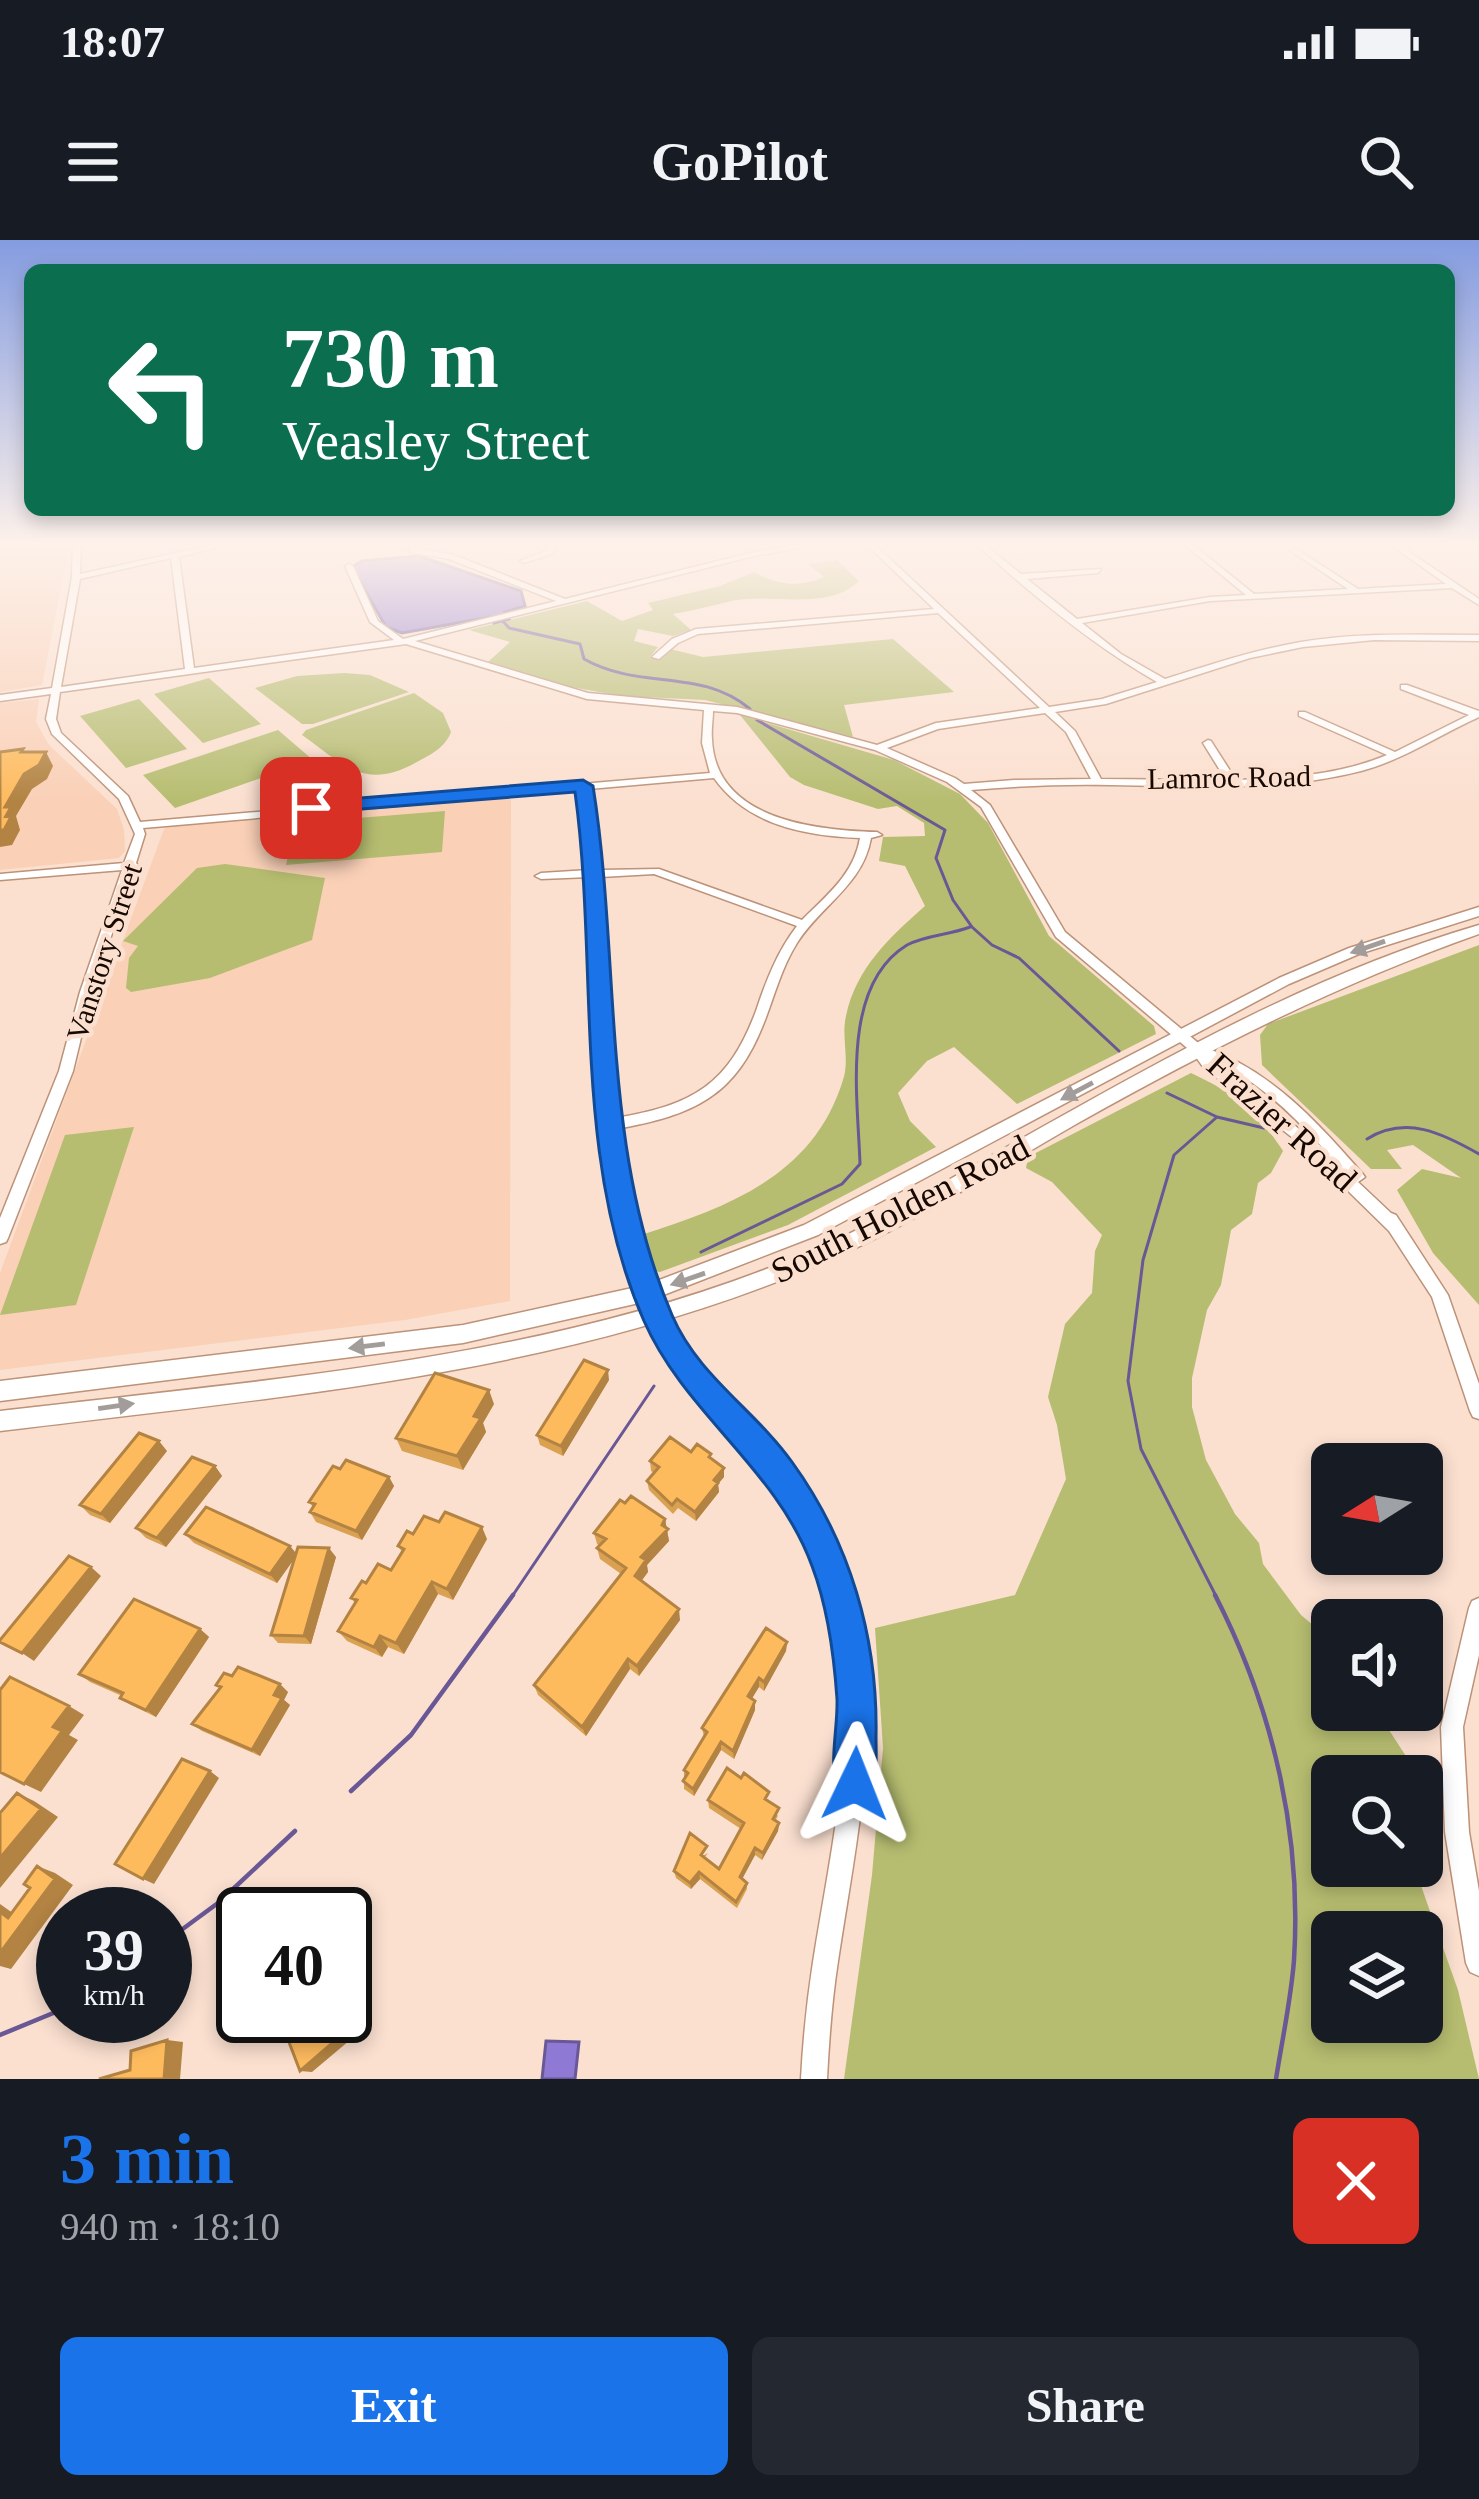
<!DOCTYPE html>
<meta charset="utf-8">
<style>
:root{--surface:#171b24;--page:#242831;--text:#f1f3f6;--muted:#9ea1a6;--accent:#1a73e8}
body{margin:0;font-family:Georgia,serif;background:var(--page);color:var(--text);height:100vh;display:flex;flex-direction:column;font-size:45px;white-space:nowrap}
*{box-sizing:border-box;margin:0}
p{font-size:39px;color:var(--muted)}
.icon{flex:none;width:66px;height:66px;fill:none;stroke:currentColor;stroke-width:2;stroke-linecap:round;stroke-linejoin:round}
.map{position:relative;height:1839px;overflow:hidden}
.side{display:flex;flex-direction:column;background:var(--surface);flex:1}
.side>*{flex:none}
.hud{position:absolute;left:24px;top:24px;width:1431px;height:252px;border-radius:18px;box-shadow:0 6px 18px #0003;background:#0b6e4f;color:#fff;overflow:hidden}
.needle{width:78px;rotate:259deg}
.tools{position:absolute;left:1311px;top:1203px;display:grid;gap:24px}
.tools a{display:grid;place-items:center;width:132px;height:132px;border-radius:18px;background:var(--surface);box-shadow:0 6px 18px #0003;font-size:60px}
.speed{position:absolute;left:36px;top:1647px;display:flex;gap:24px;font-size:60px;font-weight:700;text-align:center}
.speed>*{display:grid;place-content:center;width:156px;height:156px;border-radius:50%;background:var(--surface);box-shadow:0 6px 18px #0003;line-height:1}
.speed small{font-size:30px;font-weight:400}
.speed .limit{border:6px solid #111;border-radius:18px;background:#fff;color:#111}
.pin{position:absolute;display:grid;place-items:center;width:102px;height:102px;color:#fff;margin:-51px;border-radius:24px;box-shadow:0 6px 18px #0006}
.me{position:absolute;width:132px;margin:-66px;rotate:2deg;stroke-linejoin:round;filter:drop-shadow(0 0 9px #0008)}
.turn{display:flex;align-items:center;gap:42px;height:252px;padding:0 60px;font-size:54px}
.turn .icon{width:156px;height:156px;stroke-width:2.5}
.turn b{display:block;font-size:84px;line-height:102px}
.round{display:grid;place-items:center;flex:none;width:126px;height:126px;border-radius:18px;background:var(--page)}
.overview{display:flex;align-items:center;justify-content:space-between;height:204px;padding:0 60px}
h1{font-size:72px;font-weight:800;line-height:90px;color:var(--accent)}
.cta{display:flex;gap:24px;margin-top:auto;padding:24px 60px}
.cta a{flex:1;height:138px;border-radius:18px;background:var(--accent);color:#fff;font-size:48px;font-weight:800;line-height:138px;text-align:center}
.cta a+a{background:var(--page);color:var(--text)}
.status{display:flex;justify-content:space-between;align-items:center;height:84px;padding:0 60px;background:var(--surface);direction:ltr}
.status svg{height:33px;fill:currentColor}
header{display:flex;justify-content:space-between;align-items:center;height:156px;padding:0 60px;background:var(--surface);font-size:54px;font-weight:800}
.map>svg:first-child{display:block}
.built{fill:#fad0b7}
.green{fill:#b6bd70;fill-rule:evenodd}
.water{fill:#8e79d4;stroke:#6a5795;stroke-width:3}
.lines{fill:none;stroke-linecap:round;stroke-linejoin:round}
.stream-far1{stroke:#6a5795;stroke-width:3}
.stream{stroke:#6a5795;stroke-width:4.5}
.minor-casing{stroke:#bc9278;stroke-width:3}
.major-casing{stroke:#bc9278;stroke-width:3}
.minor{fill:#fff;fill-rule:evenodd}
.major{fill:#fff;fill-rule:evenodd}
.wall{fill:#daa151}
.shaded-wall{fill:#b28342}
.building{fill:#febb5e;stroke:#b28342;stroke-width:3}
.oneway{fill:#a29d9a}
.route{fill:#1a73e8;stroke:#114b97;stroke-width:3}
.labels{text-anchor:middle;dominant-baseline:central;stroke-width:9;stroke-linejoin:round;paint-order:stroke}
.far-street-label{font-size:30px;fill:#170902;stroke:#fbe0d0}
.street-label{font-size:36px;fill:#170902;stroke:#fbe0d0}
</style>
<div class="status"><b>18:07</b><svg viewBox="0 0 49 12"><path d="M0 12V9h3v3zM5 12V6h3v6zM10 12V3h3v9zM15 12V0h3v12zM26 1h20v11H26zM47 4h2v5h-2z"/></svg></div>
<header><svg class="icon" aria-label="menu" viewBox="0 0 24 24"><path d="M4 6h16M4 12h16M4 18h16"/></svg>GoPilot<svg class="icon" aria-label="search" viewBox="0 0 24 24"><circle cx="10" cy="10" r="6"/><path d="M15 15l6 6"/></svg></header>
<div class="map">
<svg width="1479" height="1839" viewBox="0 0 1479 1839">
<rect width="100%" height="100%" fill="#fbe0d0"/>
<path class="built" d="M0,305H67V316L42,445L0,452Z
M39,459L36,482L49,505L117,569L124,589L125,611L119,618L0,630V463Z
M511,557L510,1061L405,1080L0,1130V1033L164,589L174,583Z"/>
<path class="green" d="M837,320L859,341C825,373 768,351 727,362C715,365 691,371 673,374L691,390L673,396L638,389L634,401L658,407L650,417L662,419L670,409L703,417L893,399L954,452L844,465L853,497L705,460L622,456L571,447L488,422L510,402L469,390L587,361L622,381L653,370L648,363L720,346L754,332C776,345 801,348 824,337L808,324Z
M344,433L370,435L409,452L313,484H302L255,448L297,436Z
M209,438L261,484L203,503L154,454Z
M414,453L443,473L451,492C445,508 430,515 415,523C364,551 343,524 302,495L306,490Z
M139,459L187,509L126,528L80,476Z
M740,475L894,520L960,554L988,583L1049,696L1154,786L1156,794L1017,864L954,807L927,821L898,853L910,881L936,907L788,985L660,1032L652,1031L641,995C727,967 813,937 843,840C850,820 841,797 846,776C856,728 890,697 925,666L905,626L879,621L883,597L925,596L924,583L897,566L878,569L804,545L790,537Z
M278,490L313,520L175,568L143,535Z
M445,571L442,612L286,625L296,583Z
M225,624L325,638L312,700L210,738L131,752L126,748L129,718L138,706L123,701L197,628Z
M1479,705V1065L1433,1013L1397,950L1422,929L1461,938L1413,905L1387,910L1402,929H1371L1262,825L1260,795L1268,784Z
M1191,833C1234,853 1258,872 1283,911L1271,933L1258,943L1252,974L1231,990L1221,1045L1207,1070L1192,1138V1167L1206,1220L1235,1274L1259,1303L1263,1324L1301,1375L1332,1401V1470H1376L1413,1527L1412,1536H1332V1626H1414L1458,1750L1479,1839H844L872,1635L883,1508L875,1388L1015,1355L1066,1239L1057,1185L1048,1157L1065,1084L1092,1053L1095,1011L1102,995L1052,942L1026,928L1028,917ZM1332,1692H1422V1782H1332Z
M134,887L76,1065L0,1075L65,895Z"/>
<path class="water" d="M419,316L521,351L525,366L505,372L509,379L494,383L491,377L402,393L386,387L352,327L362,321Z
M546,1801L579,1802L575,1839H542Z"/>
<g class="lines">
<path class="stream-far1" d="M500,378L509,388L580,404L584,419C641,451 700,427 750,469
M757,480L945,590L936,618L953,660L972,687L992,705L1019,718L1119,811
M1167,853L1217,877L1264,888
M1367,899C1406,875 1442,893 1479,914
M701,1012L842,944L860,924C858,858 840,746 907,705C926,695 950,695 970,687
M511,1358L654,1146
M1217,1358L1141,1209L1128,1141L1143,1020L1174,915L1217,877"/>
<path class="stream" d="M1215,1355C1273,1468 1302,1594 1294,1720C1291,1760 1282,1800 1276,1839
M351,1551L411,1495L513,1355
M165,1702L218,1663L295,1591
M0,1795L63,1769"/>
<g class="minor-casing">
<path id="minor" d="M73,305H81L80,334L212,305H226L179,317L194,428L394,400L370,382L345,326L349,324L353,326L378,381L403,399L556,361L449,319L409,312V308L426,305L420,309L454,315L565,359L750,313L795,305H813L750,317L415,401L588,453L737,467L877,505L936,483L1040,468L938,373L698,394L678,403L659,419L652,417L672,399L696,389L934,369L867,305H875L1049,467L1102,459L1157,442C1092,405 1031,354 977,305H985L1021,334L1101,329L1098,333L1027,339L1077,379L1210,357L1246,355L1185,305H1193L1254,354L1348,349L1282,305H1290L1358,349L1446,344L1391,305H1399L1479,359V365L1452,348L1210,361L1082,383L1121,414L1165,439C1210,425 1254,410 1301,402C1360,392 1420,395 1479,395V401L1374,400L1303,407L1250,418L1106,464L1055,472L1075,491L1101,539L1209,540H1226L1203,503L1208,500L1211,501L1236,540C1287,538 1340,535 1387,515L1299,476V472H1305L1395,512L1469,475L1401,449V445H1407L1479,471V477C1439,495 1403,520 1361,531C1280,552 1193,546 1110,545C1064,544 1017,546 971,550L990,565L1065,692L1203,807C1271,830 1316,881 1362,933L1365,937L1358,942L1391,973L1396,975L1448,1055L1479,1144V1179L1473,1177L1470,1171L1432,1057L1389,991L1298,902L1203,827L1193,813L1056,697L981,567L947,542L875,510L737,473L713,471C713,480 711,490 712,499C715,580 815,590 877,592L882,595L871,598C863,645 821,665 797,703C782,727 775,754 765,780C736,857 694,875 617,889C627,962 641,1041 682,1105C704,1138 734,1165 760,1194C797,1235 825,1282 844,1334C889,1459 857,1594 838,1721C832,1760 829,1799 827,1839H801C803,1800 807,1761 813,1722C833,1595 867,1461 824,1335C807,1286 779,1243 745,1204C723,1179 698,1156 679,1129C629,1060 613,971 603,889L600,885L602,882L590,637L541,639L535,636L541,633L589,630L578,550L143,588L145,594L136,623L139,626L134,629L92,752L73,831L8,998L6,1002L0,1004V978L59,831L80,752L122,630L0,640V634L124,623L135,594L119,559L52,494L46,479L51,454L0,461V455L52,448L72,337ZM171,318L185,429L61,447L80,339ZM406,404L587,459L704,470L702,503L710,533L140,582L128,556L61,493L56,479L60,452ZM1045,473L1066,492L1091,539L1014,540L964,544L955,538L887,508L938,489ZM714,538C747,585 805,596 860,598C854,634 827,655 802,680L659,629L601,630L589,549ZM654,634L797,686C777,712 766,741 756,771C728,846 692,865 616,878L601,637ZM1212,820C1256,839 1291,873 1323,908Z
M548,305H556L552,314L524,323L520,321L546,311Z
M1479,1358V1415L1463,1487L1469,1592L1479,1651V1736L1470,1732L1466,1723L1445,1592L1441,1487L1469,1368L1472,1361Z"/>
</g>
<g class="major-casing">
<path id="major" d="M1479,667V676L1359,714L1289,744L818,995L648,1061L463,1103L0,1161V1141L463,1085L646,1045L804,985L1279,738L1349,708Z
M1479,685V694C1338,744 1208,810 1078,883C997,929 917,982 832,1019C569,1135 282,1156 0,1191V1171C276,1138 560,1120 818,1008C881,981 942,943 1003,909C1155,824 1310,734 1479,685Z"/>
</g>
<use href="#minor" class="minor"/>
<use href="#major" class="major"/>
</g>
<path class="wall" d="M609,1140L563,1216L540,1205L537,1195Z
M494,1164L483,1183L486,1192L463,1230L402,1211L396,1198Z
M167,1211L110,1283L90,1275L80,1265Z
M691,1212L711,1214V1219L724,1228V1237L718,1244L719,1252L696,1281L678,1268L673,1274L649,1250L647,1241L654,1233L651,1231L650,1221Z
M215,1226L222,1236L166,1307L146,1298L136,1288Z
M340,1229L389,1237L394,1246L362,1300L316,1282L310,1272L313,1267L309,1262Z
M625,1263L665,1279L669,1301L647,1325L648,1332L641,1341L680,1380L639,1436L630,1429L586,1496L538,1455L534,1445L621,1334L600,1319L597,1308L600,1306L597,1304L594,1293Z
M185,1294L290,1306L296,1313L336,1317L311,1404L278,1403L271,1395L294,1319L277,1343L194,1303Z
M413,1294L487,1299L453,1360L438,1354L404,1414L388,1407L382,1417L347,1401L338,1391L355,1363L351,1358L366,1343L391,1330L402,1312L398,1306Z
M200,1389L209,1397L156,1477L131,1465L120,1458L122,1456L90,1442L79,1434Z
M787,1402L786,1411L764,1451L759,1447L752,1458L755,1461V1470L734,1519L721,1510L694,1556L684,1549V1530L704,1497L702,1488Z
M216,1445L288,1452L284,1460L290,1465L260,1516L202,1491L192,1484L220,1448Z
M708,1560L768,1561L778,1576L775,1581L779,1583L778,1591L762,1620L755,1615L742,1639L747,1643V1649L737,1668L700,1639L691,1649L676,1638L674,1631L708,1613L705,1617L719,1629L741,1589L709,1568Z"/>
<path class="shaded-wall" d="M46,512L53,526L47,539L32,549L16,576L20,590L12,605L0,607V590L5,567L24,534Z
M608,1130L609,1140L563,1216L561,1206Z
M489,1150L494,1164L483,1183L486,1192L463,1230L457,1216L474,1176Z
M159,1201L167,1211L110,1283L101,1274Z
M215,1226L222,1236L166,1307L157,1298Z
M724,1228V1237L718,1244L719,1252L696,1281L695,1272Z
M389,1237L394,1246L362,1300L356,1291Z
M665,1279L669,1301L647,1325L648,1332L637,1347L635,1336L641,1317Z
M482,1287L487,1299L453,1360L447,1349Z
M290,1306L297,1315L277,1343L270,1334Z
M329,1308L336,1317L311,1404L304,1396Z
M91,1327L101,1336L34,1421L22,1413Z
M432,1342L438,1354L404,1414L396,1403Z
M679,1369L680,1380L639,1436L637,1426Z
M200,1389L209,1397L156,1477L146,1470Z
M380,1396L388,1407L382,1417L374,1407Z
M787,1402L786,1411L764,1451V1442Z
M628,1419L630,1429L586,1496L582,1487Z
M759,1438V1447L748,1465V1456Z
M280,1444L288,1452L284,1460L290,1465L260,1516L252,1510Z
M755,1461V1470L734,1519L733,1511Z
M69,1466L84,1475L69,1495L78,1500L41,1552L24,1544L53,1487Z
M721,1502V1510L694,1556L693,1549Z
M210,1531L219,1538L154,1644L143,1639Z
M17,1553L34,1561L58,1577L0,1648V1618Z
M779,1583L778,1591L762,1620L763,1613Z
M755,1608V1615L740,1643V1637Z
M37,1626L55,1633L73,1645L11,1729L0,1726V1713L8,1678L0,1672V1664L24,1681Z
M699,1632L700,1639L691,1649L690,1643Z
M285,1654L297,1659L303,1674H294Z
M345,1755L353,1773L348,1776L356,1795L312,1832L300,1831L339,1776H345Z
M167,1800L183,1802L180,1839H164Z"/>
<path class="building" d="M23,509L21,512H46L39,525L24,534L5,567H11L6,576L12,575L4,590H0V512Z
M584,1120L608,1130L561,1206L537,1195Z
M435,1133L489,1150L474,1176L481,1178L457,1216L396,1198Z
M139,1193L159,1201L101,1274L80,1265Z
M670,1197L691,1212L697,1204L711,1214L709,1217L724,1228L714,1240L718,1243L695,1272L677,1259L672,1265L647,1241L659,1227L650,1221Z
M192,1217L215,1226L157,1298L136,1288Z
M346,1220L389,1237L356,1291L310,1272L315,1264L309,1262L333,1226L340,1229Z
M631,1256L665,1279L662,1285L668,1289L641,1317L646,1320L635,1336L679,1369L637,1426L628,1419L582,1487L534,1445L626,1328L597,1308L606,1299L594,1293L620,1260L625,1263Z
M206,1267L290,1306L270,1334L185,1294Z
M445,1272L482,1287L447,1349L432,1342L396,1403L380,1396L374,1407L338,1391L357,1360L351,1358L362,1341L366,1343L378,1324L391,1330L404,1309L398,1306L407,1291L413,1294L424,1276L439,1282Z
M298,1307L329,1308L304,1396L271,1395Z
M69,1316L91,1327L22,1413L0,1402V1400Z
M134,1359L200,1389L146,1470L120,1458L123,1453L79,1434Z
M766,1388L787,1402L764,1442L759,1438L748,1456L755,1461L733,1511L721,1502L693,1549L683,1541L688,1533L684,1530L707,1492L702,1488Z
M238,1427L280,1444L274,1455L282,1458L252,1510L192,1484L221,1447L216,1445L224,1433L232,1436Z
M10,1437L69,1466L53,1487L62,1491L24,1544L0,1532V1450Z
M182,1519L210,1531L143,1639L115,1624Z
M727,1528L741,1538L744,1533L769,1552L765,1559L779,1568L773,1579L779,1583L763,1613L755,1608L740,1637L747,1643L736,1662L699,1632L690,1643L674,1631L690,1593L707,1606L701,1615L719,1629L744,1583L708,1560Z
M17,1553L41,1569L0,1618V1573Z
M37,1626L55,1639L0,1713V1672L8,1678L30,1648L24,1644Z
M285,1654L294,1674H259Z
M279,1776H339L345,1792L300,1831Z
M167,1800L164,1839H99L130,1830L131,1811Z"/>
<defs><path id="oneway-solid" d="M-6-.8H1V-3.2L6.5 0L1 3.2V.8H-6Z" transform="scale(3)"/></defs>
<g class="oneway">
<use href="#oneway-solid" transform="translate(1368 707) rotate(161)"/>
<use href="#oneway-solid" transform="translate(1077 851) rotate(152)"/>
<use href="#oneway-solid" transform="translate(688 1039) rotate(161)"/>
<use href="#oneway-solid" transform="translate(367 1106) rotate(173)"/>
<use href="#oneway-solid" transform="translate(116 1166) rotate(-8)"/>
</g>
<linearGradient id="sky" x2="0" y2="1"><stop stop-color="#849ce0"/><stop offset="0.54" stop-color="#fdf1ea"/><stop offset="1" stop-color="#fdf1ea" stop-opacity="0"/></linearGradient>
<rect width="1479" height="563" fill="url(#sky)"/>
<path class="route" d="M583,540L593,546C621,722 600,907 672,1075C698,1136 755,1170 792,1222C850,1302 878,1398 876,1496C876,1517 878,1538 869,1558L855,1564L840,1558C827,1528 838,1492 837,1459C834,1415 828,1368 812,1326C777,1229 685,1174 644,1081C571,915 599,727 575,552L311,573L301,568L311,562Z"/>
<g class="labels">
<g class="far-street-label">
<text transform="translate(1229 537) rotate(-1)">Lamroc Road</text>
<text transform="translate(104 712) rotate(-72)">Vanstory Street</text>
</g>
<g class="street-label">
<text transform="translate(1282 882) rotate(42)">Frazier Road</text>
<text transform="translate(900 969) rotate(-27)">South Holden Road</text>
</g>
</g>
</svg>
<div class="tools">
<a><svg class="needle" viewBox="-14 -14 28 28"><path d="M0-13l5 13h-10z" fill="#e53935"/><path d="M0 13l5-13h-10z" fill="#9ea1a6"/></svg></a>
<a><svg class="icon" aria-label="sound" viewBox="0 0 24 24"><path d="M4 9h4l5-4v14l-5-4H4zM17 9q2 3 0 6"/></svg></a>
<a><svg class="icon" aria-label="search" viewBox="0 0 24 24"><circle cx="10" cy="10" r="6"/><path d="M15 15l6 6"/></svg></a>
<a><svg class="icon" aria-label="layers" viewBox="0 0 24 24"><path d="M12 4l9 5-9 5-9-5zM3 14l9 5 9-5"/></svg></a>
</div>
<div class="speed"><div>39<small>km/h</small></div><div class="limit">40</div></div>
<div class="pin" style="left:311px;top:568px;background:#d93025"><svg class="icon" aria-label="arrive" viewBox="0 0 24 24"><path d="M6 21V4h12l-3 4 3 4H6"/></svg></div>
<svg class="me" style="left:855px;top:1544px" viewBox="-20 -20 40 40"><path d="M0-17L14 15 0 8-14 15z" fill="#1a73e8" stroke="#fff" stroke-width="4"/></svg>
<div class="hud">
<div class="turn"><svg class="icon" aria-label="left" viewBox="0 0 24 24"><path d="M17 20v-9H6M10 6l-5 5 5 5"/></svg><div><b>730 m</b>Veasley Street</div></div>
</div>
</div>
<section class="side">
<div class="overview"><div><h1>3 min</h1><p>940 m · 18:10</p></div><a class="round" style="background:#d93025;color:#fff"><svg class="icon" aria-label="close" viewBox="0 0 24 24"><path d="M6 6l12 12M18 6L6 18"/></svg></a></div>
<div class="cta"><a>Exit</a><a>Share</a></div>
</section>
